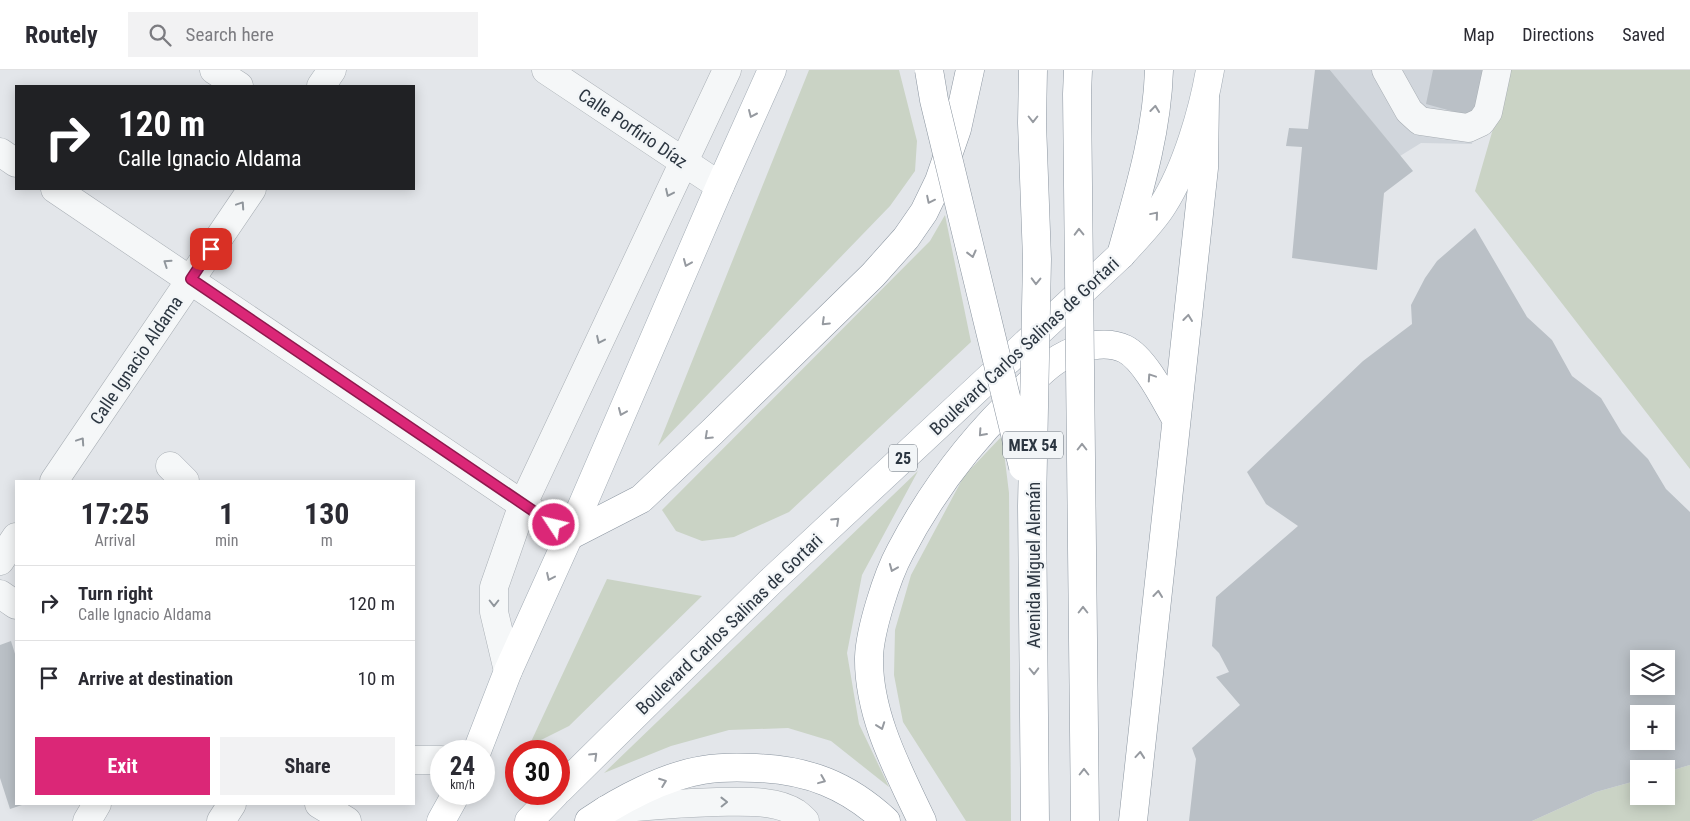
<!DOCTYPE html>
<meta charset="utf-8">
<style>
:root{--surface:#fff;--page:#f2f2f3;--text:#2b2b33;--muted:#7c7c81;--line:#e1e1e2;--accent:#db2777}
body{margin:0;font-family:"Roboto Condensed",sans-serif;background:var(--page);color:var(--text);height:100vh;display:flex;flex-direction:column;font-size:19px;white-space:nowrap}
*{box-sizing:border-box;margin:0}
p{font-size:16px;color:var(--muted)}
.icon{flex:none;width:28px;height:28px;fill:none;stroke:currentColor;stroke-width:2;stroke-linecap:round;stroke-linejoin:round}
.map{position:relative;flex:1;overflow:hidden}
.sheet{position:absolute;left:15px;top:410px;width:400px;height:325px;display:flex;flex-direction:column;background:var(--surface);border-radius:0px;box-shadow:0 2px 12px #0003}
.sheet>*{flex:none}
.banner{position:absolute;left:15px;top:15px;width:400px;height:105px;border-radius:0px;box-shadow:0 2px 12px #0003;background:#202124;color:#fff;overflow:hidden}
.fabs{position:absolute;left:1630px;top:580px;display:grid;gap:10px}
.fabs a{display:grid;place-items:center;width:45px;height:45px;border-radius:0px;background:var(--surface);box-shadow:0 2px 12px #0003;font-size:25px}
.speed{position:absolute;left:430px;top:670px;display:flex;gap:10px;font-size:25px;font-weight:700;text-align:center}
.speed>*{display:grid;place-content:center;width:65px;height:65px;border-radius:50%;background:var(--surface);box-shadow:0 2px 12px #0003;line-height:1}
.speed small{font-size:12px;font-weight:400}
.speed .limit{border:8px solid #d22;background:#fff;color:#111}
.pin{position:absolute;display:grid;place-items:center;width:42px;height:42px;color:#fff;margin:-21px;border-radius:10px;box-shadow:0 2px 8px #0006}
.me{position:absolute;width:55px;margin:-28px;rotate:305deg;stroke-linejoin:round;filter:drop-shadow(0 0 4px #0008)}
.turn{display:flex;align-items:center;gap:18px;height:105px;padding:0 20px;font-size:22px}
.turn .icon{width:65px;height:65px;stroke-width:2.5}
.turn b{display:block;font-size:35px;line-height:42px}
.eta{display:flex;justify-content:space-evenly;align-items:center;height:85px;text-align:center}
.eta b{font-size:30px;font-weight:700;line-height:35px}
.action{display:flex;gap:10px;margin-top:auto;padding:10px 20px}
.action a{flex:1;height:58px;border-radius:0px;background:var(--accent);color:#fff;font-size:20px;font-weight:700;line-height:58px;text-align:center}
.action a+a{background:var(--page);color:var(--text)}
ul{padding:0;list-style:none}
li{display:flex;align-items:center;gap:15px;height:75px;padding:0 20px;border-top:1px solid var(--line)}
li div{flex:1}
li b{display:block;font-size:19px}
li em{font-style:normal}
header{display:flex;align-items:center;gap:30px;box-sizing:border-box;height:70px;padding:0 25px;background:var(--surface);border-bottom:1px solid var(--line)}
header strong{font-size:24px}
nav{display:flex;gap:28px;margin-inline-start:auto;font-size:18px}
.search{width:350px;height:45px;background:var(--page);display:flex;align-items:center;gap:12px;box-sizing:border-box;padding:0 18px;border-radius:0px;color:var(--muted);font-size:19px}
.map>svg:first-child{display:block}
.built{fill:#d1d6dc}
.green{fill:#cad3c5}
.building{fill:#bac0c6;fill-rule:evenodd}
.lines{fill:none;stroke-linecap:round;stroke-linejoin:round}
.minor-casing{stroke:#a8aeb4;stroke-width:29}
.major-casing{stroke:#a3acb5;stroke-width:29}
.highway-casing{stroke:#8b95a0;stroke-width:29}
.minor{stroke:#f5f7f8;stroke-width:28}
.major{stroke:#fff;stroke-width:28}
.highway{stroke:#fff;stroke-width:28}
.highway-bridge-casing{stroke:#8b95a0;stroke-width:29;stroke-linecap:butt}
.highway-bridge{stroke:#fff;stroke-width:28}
.oneway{stroke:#969aa0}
.oneway2{stroke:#90969c}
.route-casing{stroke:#8e194d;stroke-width:12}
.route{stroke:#db2777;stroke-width:9}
.labels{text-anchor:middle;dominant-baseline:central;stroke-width:4.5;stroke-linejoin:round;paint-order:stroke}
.shield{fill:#f2f5f7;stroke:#676f78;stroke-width:1}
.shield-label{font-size:16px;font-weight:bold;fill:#2c3641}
.street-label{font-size:18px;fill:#2c3641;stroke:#f2f5f7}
</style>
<header>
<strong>Routely</strong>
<div class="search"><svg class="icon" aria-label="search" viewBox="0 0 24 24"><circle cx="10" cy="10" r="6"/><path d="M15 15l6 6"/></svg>Search here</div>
<nav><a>Map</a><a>Directions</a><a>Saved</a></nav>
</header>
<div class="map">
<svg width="1690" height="751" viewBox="0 0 1690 751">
<rect width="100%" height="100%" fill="#e3e6ea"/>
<path class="built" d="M1330,0H1488L1472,74L1421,73L1400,86Z"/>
<path class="green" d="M809,0H899L917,71L915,101L890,136L658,376Z
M1510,0H1690V399L1475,121Z
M945,145L971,272L789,442L734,467L702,471L676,461L662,440L930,171Z
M1002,366L1009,423L1011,751H966L903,652L894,605L895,560L911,505L964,406Z
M918,401L862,505L847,583L859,654L889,717L831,671L788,658L729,660L671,676L604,703Z
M607,509L702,526L569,656L529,676Z
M1690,695V751H1532L1596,722L1639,710V726H1666V702Z"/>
<path class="building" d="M1315,0H1330L1413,101L1384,123L1377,200L1292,188L1302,77L1286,76L1289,58L1308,59Z
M1433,0H1490L1477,48L1426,34Z
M1475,158L1527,247L1552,270L1572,306L1601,328L1622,363L1648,389L1666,419L1690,442V695L1666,702V699H1639V710L1596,722L1532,751H1189L1196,689L1192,678L1240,635L1216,607L1229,602L1219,583L1212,576L1216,527L1298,456L1266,434L1247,402L1363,291L1412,254L1411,235L1425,208L1437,191ZM1639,589H1666V616H1639ZM1639,644H1666V671H1639Z
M11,571L16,587V734H25L10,739L0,708V575Z"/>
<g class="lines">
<g class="minor-casing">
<path id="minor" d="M214,0L239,16
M546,0L720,116
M1386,0L1409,41L1420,51L1468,58L1481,52L1488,42L1497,0
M321,16L332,0
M0,82L16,93
M55,119L569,466
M170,396L185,411
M54,411L252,119
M0,491L16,467
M0,524L16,535
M508,601L494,542V517L523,434L727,0
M414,690H441
M319,734L347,751
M606,740C643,736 680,733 717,732C741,732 776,729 796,743C799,745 802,748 805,751
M87,751L97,734
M221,751L232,734"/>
</g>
<g class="major-casing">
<path id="major" d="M477,681L508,601L569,466L720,116L772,0
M559,720L770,512L1121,185C1135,169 1152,153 1163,135C1186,99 1203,41 1210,0
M441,751L456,724
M529,751L555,724"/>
</g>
<g class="highway-casing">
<path id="highway" d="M1121,185C1138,124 1157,64 1159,0
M569,466L641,429L712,362L873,205L906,168L924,142L939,111L957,59L970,0
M589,751C620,730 665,706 703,700C720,697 738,697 756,698C808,700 847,715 886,751
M922,751C898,700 868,645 869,587C870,560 887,506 900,482C931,422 974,366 1023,320C1034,309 1046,296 1060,288C1079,277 1104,269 1125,279C1145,289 1165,330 1176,349
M1133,751L1204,98L1205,28"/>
</g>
<use href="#minor" class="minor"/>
<use href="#major" class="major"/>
<use href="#highway" class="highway"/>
<g class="highway-bridge-casing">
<path id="highway-bridge" d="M929,0L934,30L1023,397
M1033,0L1032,53L1037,189L1032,436L1035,751
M1078,0L1077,24L1085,751"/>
</g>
<use href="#highway-bridge" class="highway-bridge"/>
</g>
<defs><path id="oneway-chevron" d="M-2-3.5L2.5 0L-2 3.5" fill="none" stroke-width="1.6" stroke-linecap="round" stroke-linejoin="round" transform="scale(1.25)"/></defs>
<g class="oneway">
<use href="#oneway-chevron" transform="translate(1155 39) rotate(-84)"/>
<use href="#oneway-chevron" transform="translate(752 44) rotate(114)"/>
<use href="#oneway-chevron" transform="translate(1033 49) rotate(90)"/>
<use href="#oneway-chevron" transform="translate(930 130) rotate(116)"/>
<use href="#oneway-chevron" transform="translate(1155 145) rotate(-50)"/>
<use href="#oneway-chevron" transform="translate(1079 162) rotate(-91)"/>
<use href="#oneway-chevron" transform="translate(972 184) rotate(76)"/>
<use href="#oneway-chevron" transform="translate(687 193) rotate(113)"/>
<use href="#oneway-chevron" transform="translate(1036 211) rotate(91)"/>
<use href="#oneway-chevron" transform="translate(1188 248) rotate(-83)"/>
<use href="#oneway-chevron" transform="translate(825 252) rotate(136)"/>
<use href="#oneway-chevron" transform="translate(1151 307) rotate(-124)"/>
<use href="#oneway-chevron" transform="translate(622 342) rotate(113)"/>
<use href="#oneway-chevron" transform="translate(982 363) rotate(132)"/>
<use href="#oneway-chevron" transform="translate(708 366) rotate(137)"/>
<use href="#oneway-chevron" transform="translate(1082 377) rotate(-90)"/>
<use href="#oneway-chevron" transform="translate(836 451) rotate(-43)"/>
<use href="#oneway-chevron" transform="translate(893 498) rotate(112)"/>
<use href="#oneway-chevron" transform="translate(550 507) rotate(115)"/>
<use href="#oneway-chevron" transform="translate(1158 524) rotate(-84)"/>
<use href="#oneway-chevron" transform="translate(1083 540) rotate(-90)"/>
<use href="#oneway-chevron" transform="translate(1034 601) rotate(89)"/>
<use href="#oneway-chevron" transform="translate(881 656) rotate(70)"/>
<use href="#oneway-chevron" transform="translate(1140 685) rotate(-85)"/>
<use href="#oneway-chevron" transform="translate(594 686) rotate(-44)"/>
<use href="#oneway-chevron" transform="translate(1084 702) rotate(-90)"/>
<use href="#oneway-chevron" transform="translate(822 710) rotate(22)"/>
<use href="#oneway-chevron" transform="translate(663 712) rotate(-21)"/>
</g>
<g class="oneway2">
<use href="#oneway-chevron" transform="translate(669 123) rotate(115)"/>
<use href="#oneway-chevron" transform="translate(241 135) rotate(-56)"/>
<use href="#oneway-chevron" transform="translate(167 193) rotate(-146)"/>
<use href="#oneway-chevron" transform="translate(600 270) rotate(115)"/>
<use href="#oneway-chevron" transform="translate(81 371) rotate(-56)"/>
<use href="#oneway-chevron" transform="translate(494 533) rotate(90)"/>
<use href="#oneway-chevron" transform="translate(724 732) rotate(-1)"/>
</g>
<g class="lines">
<g class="route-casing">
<path id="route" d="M211,179L191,209L554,455"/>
</g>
<use href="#route" class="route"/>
</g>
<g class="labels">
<g class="shield">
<rect x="1003" y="361.5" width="60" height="27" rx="4"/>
<rect x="889" y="374.5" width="28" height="27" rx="4"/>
</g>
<g class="shield-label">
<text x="1033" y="375">MEX 54</text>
<text x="903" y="388">25</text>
</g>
<g class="street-label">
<text transform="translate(633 58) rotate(34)">Calle Porfirio Díaz</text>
<text transform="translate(1024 276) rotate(-43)">Boulevard Carlos Salinas de Gortari</text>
<text transform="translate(136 290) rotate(-56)">Calle Ignacio Aldama</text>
<text transform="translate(1033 495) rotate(-90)">Avenida Miguel Alemán</text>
<text transform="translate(729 554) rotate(-44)">Boulevard Carlos Salinas de Gortari</text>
</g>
</g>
</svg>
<div class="fabs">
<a><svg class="icon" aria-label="layers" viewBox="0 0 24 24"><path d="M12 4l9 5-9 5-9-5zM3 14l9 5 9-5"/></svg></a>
<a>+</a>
<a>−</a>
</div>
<div class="speed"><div>24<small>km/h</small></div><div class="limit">30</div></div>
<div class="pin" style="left:211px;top:179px;background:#d93025"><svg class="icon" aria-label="arrive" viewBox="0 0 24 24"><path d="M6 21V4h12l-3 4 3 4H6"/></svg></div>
<svg class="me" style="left:554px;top:455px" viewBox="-20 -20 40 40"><circle r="17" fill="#db2777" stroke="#fff" stroke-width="3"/><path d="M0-11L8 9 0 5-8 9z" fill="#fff"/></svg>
<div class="banner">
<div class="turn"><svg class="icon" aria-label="right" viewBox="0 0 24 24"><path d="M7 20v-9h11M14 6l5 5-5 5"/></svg><div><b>120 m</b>Calle Ignacio Aldama</div></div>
</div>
<section class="sheet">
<div class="eta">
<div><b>17:25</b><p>Arrival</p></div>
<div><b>1</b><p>min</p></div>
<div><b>130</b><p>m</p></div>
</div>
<ul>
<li><svg class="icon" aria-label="right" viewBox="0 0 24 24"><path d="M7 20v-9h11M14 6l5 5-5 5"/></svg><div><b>Turn right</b><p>Calle Ignacio Aldama</p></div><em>120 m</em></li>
<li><svg class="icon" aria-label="arrive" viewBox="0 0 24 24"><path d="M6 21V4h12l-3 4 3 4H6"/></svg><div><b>Arrive at destination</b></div><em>10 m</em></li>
</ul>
<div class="action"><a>Exit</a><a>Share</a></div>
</section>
</div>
